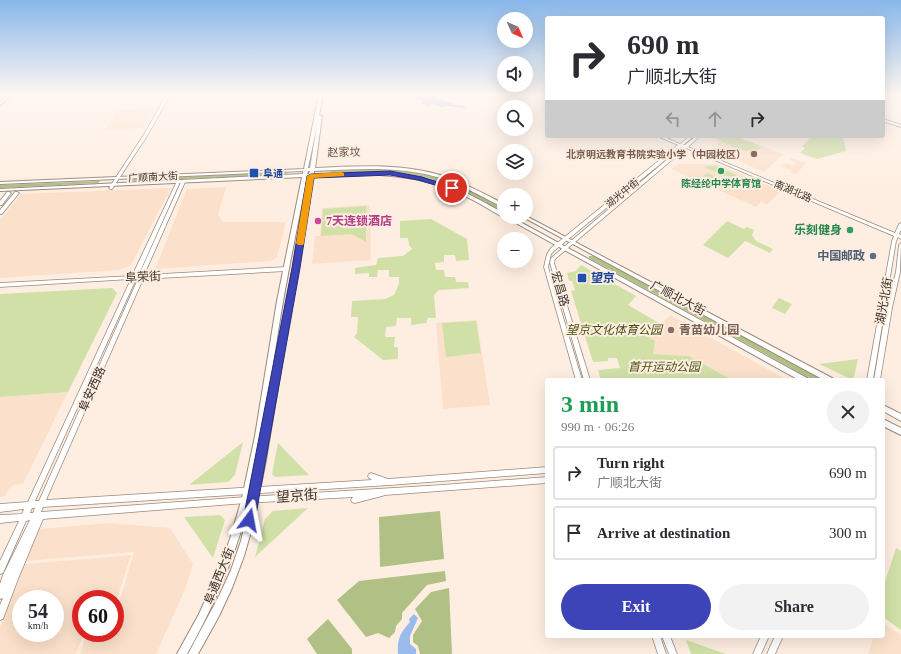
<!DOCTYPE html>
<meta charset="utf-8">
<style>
:root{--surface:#fff;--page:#f2f2f3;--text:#2b2b33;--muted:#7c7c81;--line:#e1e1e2;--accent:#3d44b8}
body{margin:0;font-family:"Times New Roman","Noto Sans SC",serif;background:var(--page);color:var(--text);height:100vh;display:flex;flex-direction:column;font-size:15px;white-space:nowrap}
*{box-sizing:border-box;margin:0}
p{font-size:13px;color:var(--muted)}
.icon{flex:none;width:22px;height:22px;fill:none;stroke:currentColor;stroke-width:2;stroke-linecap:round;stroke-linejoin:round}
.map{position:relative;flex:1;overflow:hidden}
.panel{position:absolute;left:545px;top:378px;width:340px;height:260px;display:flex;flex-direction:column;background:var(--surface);border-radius:4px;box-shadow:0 4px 16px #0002}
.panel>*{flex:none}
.hud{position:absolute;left:545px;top:16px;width:340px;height:122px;border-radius:4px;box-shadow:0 4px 16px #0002;background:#fff;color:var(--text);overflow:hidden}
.needle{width:26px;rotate:135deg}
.buttons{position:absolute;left:497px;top:12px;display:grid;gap:8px}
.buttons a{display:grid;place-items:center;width:36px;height:36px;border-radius:50%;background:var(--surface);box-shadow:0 4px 16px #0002;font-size:20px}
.speed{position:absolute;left:12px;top:590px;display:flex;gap:8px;font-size:20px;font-weight:700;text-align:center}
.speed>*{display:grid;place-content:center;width:52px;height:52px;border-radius:50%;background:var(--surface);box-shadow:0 4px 16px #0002;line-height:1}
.speed small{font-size:10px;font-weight:400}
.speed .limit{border:6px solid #d22;background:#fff;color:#111}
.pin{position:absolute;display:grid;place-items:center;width:34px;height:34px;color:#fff;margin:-17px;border:2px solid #fff;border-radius:50%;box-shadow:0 1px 4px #0007}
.me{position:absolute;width:44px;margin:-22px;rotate:13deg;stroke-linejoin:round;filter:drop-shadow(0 0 3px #0008)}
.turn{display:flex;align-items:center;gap:14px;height:84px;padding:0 16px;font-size:18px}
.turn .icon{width:52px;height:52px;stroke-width:2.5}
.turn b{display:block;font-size:28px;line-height:34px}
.lanes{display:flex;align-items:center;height:38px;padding:0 16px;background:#0003;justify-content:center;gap:20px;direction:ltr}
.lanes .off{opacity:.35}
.round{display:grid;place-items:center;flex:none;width:42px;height:42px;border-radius:21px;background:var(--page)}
.headline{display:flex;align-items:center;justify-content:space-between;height:68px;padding:0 16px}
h1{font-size:24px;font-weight:700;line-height:30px;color:#1e9e55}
.cta{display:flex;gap:8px;margin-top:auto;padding:8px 16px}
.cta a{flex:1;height:46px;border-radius:24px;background:var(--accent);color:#fff;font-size:16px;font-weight:700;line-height:46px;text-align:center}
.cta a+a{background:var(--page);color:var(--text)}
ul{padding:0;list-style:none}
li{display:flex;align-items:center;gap:12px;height:54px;margin:0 8px 6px;padding:0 8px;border:2px solid var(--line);border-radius:4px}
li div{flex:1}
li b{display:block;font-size:15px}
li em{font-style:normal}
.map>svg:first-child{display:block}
.built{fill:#fbe1cb;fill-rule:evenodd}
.green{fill:#d1e0a7}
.forest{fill:#b1c085}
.water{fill:#99bbed}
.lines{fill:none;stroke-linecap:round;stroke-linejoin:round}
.secondary-casing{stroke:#9b897a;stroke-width:1.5}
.primary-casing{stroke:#9b897a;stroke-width:2}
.secondary{fill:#fff;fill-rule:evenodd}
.primary{fill:#fff;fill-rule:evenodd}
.route{fill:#3d44b8;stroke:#282c78}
.slow{fill:#f59e0b}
.education-dot{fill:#8d6e63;stroke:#feeee1;stroke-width:1.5}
.leisure-dot{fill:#2e9e5b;stroke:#feeee1;stroke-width:1.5}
.transit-dot{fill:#1a4fb4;stroke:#feeee1;stroke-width:1.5}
.hotel-dot{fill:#d1479c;stroke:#feeee1;stroke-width:1.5}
.service-dot{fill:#5c6f8a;stroke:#feeee1;stroke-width:1.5}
.labels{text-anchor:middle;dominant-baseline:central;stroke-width:4;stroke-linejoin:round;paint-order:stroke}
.far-education-label{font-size:10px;font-weight:bold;fill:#785e54;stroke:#feeee1;text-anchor:end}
.far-transit-label{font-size:10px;font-weight:bold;fill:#164399;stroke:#feeee1;text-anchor:start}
.far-street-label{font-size:10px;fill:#3a332c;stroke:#feeee1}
.far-leisure-label{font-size:10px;font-weight:bold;fill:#27864d;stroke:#feeee1}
.far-neighbourhood-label{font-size:11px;fill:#645346;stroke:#feeee1}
.hotel-label{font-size:12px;font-weight:bold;fill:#b23c85;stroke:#feeee1;text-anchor:start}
.leisure-label{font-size:12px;font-weight:bold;fill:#27864d;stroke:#feeee1;text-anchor:end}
.service-label{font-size:12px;font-weight:bold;fill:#4e5e75;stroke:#feeee1;text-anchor:end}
.street-label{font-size:12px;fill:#3a332c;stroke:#feeee1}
.transit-label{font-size:12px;font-weight:bold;fill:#164399;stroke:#feeee1;text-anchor:start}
.park-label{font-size:12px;font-style:italic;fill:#465210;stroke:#feeee1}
.education-label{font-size:12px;font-weight:bold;fill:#785e54;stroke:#feeee1;text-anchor:start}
.near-street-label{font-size:14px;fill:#3a332c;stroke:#feeee1}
</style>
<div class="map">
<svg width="901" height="654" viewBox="0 0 901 654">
<rect width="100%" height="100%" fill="#feeee1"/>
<path class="built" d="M478,94H543L547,95V111L533,120L526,119V107H512Z
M155,108L143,128L105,130L118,110Z
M713,136H735L783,154L764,172L725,155Z
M791,158L806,163L796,174L790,172L791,170L782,166L786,163L794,166L797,163L789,160Z
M679,164H716L781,191L767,205L761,202L756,207L671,169Z
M226,187L218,214L223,222H286L277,257L271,261L155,269L187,189Z
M171,188L131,265L120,270L0,278V220L21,194Z
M370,205L371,260L312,264L315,236H320L322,208Z
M670,315L787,380H732L689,356L653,354L647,336L659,323L662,324Z
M477,320L490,405L443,409L436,323Z
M68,392L23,484L13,485L9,489L5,496L0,497V397Z
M108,523L170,528L193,564L185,590L156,654H80L87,633H115V609H117L134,552L25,561L39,529Z
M131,555L115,605V599H81V633H84L76,654H0V627L25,564ZM21,599H55V633H21Z
M883,623L901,635V654H868L874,636H883Z"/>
<path class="green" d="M715,136H735L758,145L760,148L757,151C745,154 724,144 715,136Z
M812,136L831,137L843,136L846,151L817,159L800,153L805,148L802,146Z
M706,166H717L737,175L732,179L704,167Z
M707,173L731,183L725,189L700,179Z
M366,206V242L352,234L321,236L323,209Z
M431,219L467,239L469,260L456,261L455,255H444V262L435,263L436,270H444L445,277H455L456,282H468L469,288L439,290L434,295L436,318H428L426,323L411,325V318H397L396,326L386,327L385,337H395L394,347H398V359L383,360L354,337L357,333L358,317H351L352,301L385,299L394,295L399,284V277H389V270H378L377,277H369V273L355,274V268L376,265L378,258L403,256L412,249L409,245L408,238H400V221Z
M727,221L744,229L747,227L754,230L752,235L756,241L773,249L770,253L745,241L728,258L703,245Z
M581,265L636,296L628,305L659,323L647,336L655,341L653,354L689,356L732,380H601L598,370L620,368L617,358H608V361L593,362L571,291L575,290L572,281H569L567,273L576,271Z
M112,288L117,293L68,392L0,397V294Z
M779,298L792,304L785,314L772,308Z
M476,321L481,353L446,357L442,323Z
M858,359L854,377L851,379L819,364Z
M243,442L235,475L228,482L189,485Z
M278,443L309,475L275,477L272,474Z
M308,508L255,557L265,519L273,511Z
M220,515L225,520L213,558L184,517Z
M896,548L901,551V630L883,617V588Z
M686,640L726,654H691Z"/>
<path class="forest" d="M359,169C391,169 422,170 451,181C470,188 487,199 504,208V212L466,192L428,178L391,172H330L332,170Z
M286,172L287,173L285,175L130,181L134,179Z
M100,181L98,183L0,188V185Z
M589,256H594L824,380H813L589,258Z
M440,511L444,559L380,567L379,517Z
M445,571L446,581L427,585L402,613V619L396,626L395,632L389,638L378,633L366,637L337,600L359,581Z
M449,588L452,654H420L418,646L413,642V635L422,621L415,609L431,592Z
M328,619L352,649V654H317L307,639Z"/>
<path class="water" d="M424,94L430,95L455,105L466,106L465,107L469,109L448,106L440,107L434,104L428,106L422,104L423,101L417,99Z
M414,614L418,618L410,636V644L416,649V654H398C397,639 400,633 410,622L409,619Z"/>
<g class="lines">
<g class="secondary-casing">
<path id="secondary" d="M167,94H171L147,136L112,189H110L109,188L143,136Z
M657,136H662L680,144L690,136H694L683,145H685L696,136H700L688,147L895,233L899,224L901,223V230L899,234L901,235V239L898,237L896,241L873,380H867L892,241L894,236L686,148L555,259L554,263L590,380H584L550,263L551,258L682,147H681L555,250L551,254L548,267L582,380H576L544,267L547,254L551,248L678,145Z
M177,181H179L180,182L138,276L139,275L181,182L183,181L185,182L144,275L286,267L288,269L286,271L143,279L46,500L372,480L369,478L368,476L369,474L371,473L388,479L547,467V473L390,485L43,507L41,512L246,497L442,485L547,477V483L385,495L382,496L355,503L352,502L351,500L352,498L354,497L246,503L43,519L18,579L3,619L0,620V605L3,598L0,599V584L3,575L30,520L26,521L3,573L0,574V561L19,521L0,523V515L22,514L24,509L0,512V504L28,502L131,279L0,287V283L132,276ZM136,279H138L39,501H35ZM32,508H35L33,513H30Z
M7,192H9L11,193L2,205H0V201Z
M15,192H17L19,193L2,214H0V210Z
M901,243L900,272L892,308L880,380H874L886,308L896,272L899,245Z
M652,636H660L666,654H658Z
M662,636H670L677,654H669Z
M761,636H769L761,654H753Z
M775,636H783L775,654H767Z"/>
</g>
<g class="primary-casing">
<path id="primary" d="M10,94H14L0,105V102Z
M319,94H323L319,115L322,116L315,168C356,166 399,163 440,175C462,182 483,193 504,204V207C497,205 491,201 485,198C472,191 459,185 446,180C403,165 358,169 314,171V174C359,172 403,169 447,185C467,192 485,203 504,213V217C496,214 489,209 482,205C470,198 457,192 444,187C402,172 357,174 313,176L266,460L254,521L244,556L232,588L219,616L198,654H188L219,596L231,570L241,541L255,480L309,177H307C297,228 286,280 278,332C268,394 261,457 245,517C232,565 211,611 187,654H177L199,614L216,576L230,539L242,498L255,436L277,301L302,177L0,191V189L303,174V171L0,184V182L304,169ZM317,125L310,168H308ZM308,171H310L309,174H307Z
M883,119L901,125V127L883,121Z
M526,216L832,378L833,380H824L523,217H526Z
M505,217H511L807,378L808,380H799Z
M883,405L901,414V421L883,411Z
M883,419L901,428V435L883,426Z"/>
</g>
<use href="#secondary" class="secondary"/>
<use href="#primary" class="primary"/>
</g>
<linearGradient id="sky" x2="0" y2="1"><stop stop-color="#88b7ea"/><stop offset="0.51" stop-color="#fff7f2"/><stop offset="1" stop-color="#fff7f2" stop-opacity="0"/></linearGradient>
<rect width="901" height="185" fill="url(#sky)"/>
<path class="route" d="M390,171L422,177L455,188L452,190L418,180L390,175L314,178L300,268L255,520L254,524L249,526L245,524L243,520L292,268L307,176L311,174Z"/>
<path class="slow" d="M341,172L344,173V176L314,178L304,243L303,245H298L296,243L307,176L311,174Z"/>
<g class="education-dot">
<circle cx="754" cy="154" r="4"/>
<circle cx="671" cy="330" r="4"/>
</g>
<g class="leisure-dot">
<circle cx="721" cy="171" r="4"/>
<circle cx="850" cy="230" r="4"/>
</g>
<g class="transit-dot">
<rect x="249" y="168" width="10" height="10" rx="2"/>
<rect x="577" y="273" width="10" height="10" rx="2"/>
</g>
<circle class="hotel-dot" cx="318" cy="221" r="4"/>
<circle class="service-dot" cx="873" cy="256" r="4"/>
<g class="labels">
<g class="far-education-label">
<text x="746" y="154">北京明远教育书院实验小学（中园校区）</text>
</g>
<g class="far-transit-label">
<text x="263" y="173">阜通</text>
</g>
<g class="far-street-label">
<text transform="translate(153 177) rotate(-3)">广顺南大街</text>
<text transform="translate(793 191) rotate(23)">南湖北路</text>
<text transform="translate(622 193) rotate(-39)">湖光中街</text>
</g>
<g class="far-leisure-label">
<text x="721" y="183">陈经纶中学体育馆</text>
</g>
<g class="far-neighbourhood-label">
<text x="344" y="152">赵家坟</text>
</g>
<g class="hotel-label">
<text x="326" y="221">7天连锁酒店</text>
</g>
<g class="leisure-label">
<text x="842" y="230">乐刻健身</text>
</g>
<g class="service-label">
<text x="865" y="256">中国邮政</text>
</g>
<g class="street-label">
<text transform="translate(143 277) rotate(-3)">阜荣街</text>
<text transform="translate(560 289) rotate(74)">宏昌路</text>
<text transform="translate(678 298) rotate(28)">广顺北大街</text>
<text transform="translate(884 301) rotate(-80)">湖光北街</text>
<text transform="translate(92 389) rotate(-66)">阜安西路</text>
<text transform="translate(219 576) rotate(-68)">阜通西大街</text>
</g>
<g class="transit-label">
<text x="591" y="278">望京</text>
</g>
<g class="park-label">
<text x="614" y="330">望京文化体育公园</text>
<text x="664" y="367">首开运动公园</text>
</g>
<g class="education-label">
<text x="679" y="330">青苗幼儿园</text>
</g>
<g class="near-street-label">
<text transform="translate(297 496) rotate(-4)">望京街</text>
</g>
</g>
</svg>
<div class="buttons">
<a><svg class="needle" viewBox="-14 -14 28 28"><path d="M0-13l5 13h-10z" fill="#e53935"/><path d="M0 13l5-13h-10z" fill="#7c7c81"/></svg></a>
<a><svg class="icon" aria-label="sound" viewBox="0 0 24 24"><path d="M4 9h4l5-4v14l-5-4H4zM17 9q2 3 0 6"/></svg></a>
<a><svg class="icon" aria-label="search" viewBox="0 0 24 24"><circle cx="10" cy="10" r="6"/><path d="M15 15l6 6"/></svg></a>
<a><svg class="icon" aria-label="layers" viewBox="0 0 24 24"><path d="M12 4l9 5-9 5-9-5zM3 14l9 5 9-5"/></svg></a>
<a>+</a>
<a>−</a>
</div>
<div class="speed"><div>54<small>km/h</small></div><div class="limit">60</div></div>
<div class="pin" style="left:452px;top:188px;background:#d93025"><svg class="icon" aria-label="arrive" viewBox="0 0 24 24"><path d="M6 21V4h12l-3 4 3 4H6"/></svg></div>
<svg class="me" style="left:249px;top:520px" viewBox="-20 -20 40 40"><path d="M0-17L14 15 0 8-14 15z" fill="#3d44b8" stroke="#fff" stroke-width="4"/></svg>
<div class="hud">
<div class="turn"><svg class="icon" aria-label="right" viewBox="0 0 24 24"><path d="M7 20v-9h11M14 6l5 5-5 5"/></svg><div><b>690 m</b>广顺北大街</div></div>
<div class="lanes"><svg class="icon off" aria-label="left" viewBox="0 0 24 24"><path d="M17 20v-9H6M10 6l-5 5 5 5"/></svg><svg class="icon off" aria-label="ahead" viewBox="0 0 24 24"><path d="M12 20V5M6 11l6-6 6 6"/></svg><svg class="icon" aria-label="right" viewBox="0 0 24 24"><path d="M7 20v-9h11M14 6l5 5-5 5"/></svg></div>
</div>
<section class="panel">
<div class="headline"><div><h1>3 min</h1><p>990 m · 06:26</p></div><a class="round"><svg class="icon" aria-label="close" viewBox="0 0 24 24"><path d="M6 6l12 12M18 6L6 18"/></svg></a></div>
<ul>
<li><svg class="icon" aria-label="right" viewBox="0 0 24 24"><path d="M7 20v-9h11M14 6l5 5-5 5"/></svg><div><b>Turn right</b><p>广顺北大街</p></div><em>690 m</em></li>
<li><svg class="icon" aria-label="arrive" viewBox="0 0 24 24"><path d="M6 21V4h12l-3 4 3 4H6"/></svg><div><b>Arrive at destination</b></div><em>300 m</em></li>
</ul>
<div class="cta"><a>Exit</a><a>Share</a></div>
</section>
</div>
